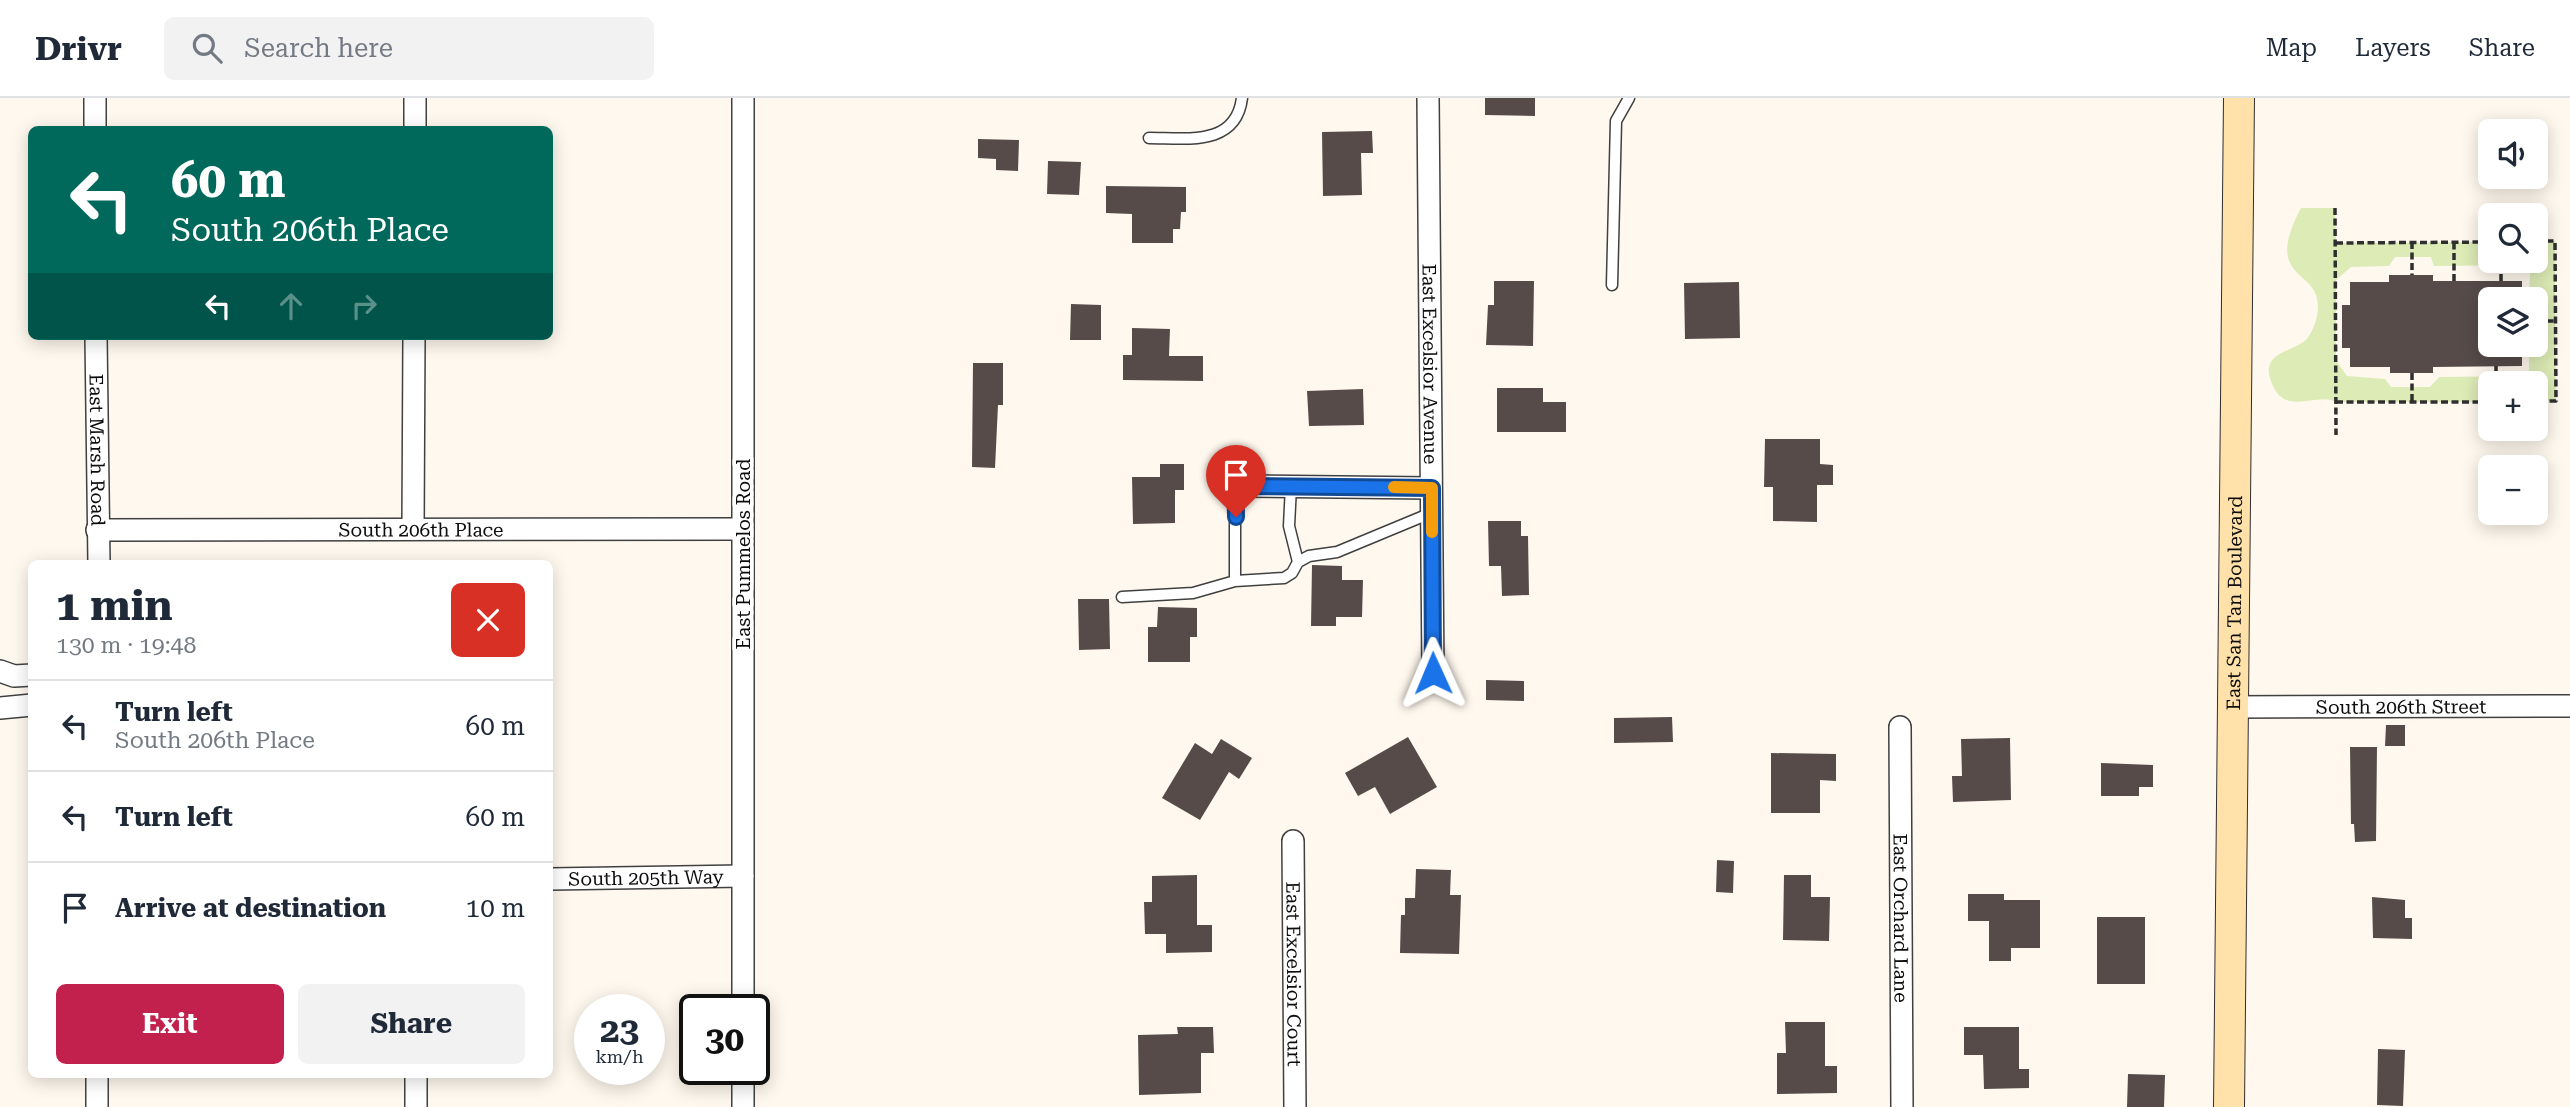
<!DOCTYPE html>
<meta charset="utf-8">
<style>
:root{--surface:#fff;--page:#f2f2f3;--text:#1f2937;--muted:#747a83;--line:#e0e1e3;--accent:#c2204d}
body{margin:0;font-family:"Roboto Serif",serif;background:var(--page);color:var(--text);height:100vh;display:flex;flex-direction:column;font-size:26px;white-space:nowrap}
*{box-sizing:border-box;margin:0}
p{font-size:23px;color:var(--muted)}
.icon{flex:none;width:38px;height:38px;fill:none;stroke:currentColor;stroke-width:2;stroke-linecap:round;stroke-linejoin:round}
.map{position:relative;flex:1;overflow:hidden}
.panel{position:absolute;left:28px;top:462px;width:525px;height:518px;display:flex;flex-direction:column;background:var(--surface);border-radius:10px;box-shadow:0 4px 18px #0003}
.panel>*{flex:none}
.guide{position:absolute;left:28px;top:28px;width:525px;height:214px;border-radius:10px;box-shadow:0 4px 18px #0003;background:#00695c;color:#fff;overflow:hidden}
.buttons{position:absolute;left:2478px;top:21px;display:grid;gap:14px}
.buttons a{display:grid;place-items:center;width:70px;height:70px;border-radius:10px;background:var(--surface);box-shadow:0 4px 18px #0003;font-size:35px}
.speed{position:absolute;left:574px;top:896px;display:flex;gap:14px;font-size:35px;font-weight:700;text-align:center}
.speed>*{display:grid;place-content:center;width:91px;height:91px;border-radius:50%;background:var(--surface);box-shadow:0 4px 18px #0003;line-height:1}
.speed small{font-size:18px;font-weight:400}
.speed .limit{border:4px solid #111;border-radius:10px;background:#fff;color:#111}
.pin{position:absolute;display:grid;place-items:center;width:60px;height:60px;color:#fff;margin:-72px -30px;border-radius:50% 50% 50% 0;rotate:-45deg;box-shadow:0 0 7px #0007}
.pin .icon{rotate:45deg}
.me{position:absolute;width:77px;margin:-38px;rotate:359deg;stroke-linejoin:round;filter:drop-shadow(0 0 5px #0008)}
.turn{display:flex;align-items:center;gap:24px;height:147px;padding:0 28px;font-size:32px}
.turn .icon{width:91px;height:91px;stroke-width:2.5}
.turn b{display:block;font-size:49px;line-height:60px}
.lanes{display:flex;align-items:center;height:66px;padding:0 28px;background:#0003;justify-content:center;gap:35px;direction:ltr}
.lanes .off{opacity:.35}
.round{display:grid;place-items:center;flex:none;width:74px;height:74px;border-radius:10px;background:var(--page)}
.headline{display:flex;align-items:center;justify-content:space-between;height:119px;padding:0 28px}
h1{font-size:42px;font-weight:700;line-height:52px}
.cta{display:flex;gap:14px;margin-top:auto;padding:14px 28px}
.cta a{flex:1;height:80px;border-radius:10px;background:var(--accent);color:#fff;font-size:28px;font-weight:700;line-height:80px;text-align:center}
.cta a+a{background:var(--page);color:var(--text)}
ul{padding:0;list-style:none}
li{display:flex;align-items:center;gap:21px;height:91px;padding:0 28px;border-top:2px solid var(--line)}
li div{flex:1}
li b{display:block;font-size:26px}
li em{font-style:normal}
header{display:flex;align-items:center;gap:42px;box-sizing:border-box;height:98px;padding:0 35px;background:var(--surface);border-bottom:2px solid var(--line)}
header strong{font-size:33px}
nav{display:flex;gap:38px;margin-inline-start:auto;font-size:24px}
.search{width:490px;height:63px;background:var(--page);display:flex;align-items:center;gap:18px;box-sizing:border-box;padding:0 24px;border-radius:10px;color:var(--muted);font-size:26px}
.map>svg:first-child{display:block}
.green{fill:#ddebb6;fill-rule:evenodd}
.building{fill:#564b49}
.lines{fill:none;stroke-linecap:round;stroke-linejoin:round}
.lane-casing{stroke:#404040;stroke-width:13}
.street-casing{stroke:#404040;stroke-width:24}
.secondary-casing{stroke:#2f2f2f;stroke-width:32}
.path{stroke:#2f2f2f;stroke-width:3.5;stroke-dasharray:7 3.5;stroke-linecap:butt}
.lane{stroke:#fff;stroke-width:10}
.street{stroke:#fff;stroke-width:21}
.secondary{stroke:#ffe1a9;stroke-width:30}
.route-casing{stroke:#114b97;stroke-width:18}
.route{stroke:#1a73e8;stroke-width:12}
.slow{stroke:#f59e0b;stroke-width:12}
.labels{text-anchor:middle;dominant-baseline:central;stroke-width:7;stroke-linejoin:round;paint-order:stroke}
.street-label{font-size:19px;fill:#0d0d0d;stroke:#fff}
</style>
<header>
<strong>Drivr</strong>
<div class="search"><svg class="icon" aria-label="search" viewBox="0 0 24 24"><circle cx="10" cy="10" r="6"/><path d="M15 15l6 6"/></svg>Search here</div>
<nav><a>Map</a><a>Layers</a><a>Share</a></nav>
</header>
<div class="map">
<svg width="2570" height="1009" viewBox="0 0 2570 1009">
<rect width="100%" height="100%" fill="#fff8ee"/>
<path class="green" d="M2301,110H2335L2336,145L2490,144V163H2536V143H2555L2556,303H2536V285H2490V304H2336C2317,294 2288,317 2274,290C2256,254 2289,256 2306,242C2311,237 2316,224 2317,218C2327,167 2259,189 2301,110ZM2395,159H2431L2434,168L2524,167L2530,173L2529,201H2536V247H2529V272L2521,278L2439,279L2430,289H2391L2385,281L2347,278L2336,262V182L2351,169L2389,168Z"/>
<path class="building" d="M1485,0H1535V18L1485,17Z
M1372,33L1373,55H1361L1362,97L1323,98L1322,34Z
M978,41L1019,42L1018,73L996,72V61L978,60Z
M1048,63L1081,64L1079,97L1047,96Z
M1106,88L1186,89V114H1181L1180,131H1173V145H1132V116L1106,115Z
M2389,177H2433V183H2522V201H2490V247H2522V268L2433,269V275H2390V269H2350V250H2342V207H2350V184H2389Z
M1494,183H1534L1533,248L1486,247L1488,207H1494Z
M1739,184L1740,240L1685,241L1684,185Z
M1071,206L1101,207V242H1070Z
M1132,230L1170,231L1169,258H1203V283L1123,282V257H1132Z
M973,265H1003V307H998L995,370L972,369Z
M1497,290H1543V304H1566V334H1497Z
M1363,291L1364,327L1309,328L1307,293Z
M1765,341H1820V366L1833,367V387H1817V424L1773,423V389H1764Z
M1160,366H1184V392H1175V425L1133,426L1132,379H1160Z
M1488,423H1521V438H1528L1529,497L1502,498L1501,468H1489Z
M1312,467L1342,468V482H1363L1362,519H1336V528H1311Z
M1078,501H1109L1110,551L1079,552Z
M1158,509L1197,510V539H1190V564H1148V529H1157Z
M1486,582L1524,583V603L1486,602Z
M1672,619L1673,644L1614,645V620Z
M2386,627H2405V648H2385Z
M1408,639L1437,689L1390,716L1375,689L1358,698L1345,675Z
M2010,640L2011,702L1953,704L1952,678H1962L1961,641Z
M1221,641L1252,660L1239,681L1229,674L1200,722L1162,700L1195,645L1212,656Z
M2350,649H2377L2376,743L2355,744L2354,726H2351Z
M1771,655L1836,656V683L1820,682V715H1771Z
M2101,665L2153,667V689H2139V698H2101Z
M1717,762L1734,763L1733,795L1716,794Z
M1416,771L1451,772L1450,797H1461L1459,856L1400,855L1401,817H1405V800H1415Z
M1197,777V827H1212V854L1166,855V836H1145L1144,804H1152V778Z
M1784,777H1811V799H1830L1829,843L1783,842Z
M1968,796H2004V802H2040V850H2011V863H1989V823H1968Z
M2372,799L2405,802V820H2412V841L2373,840Z
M2097,819H2145V886H2097Z
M1785,924H1825V968H1837V995L1777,996V955H1786Z
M1177,929H1213L1214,955H1201V995L1139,997L1138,937L1178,936Z
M1964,929H2019V971H2029V990L1984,991L1983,957H1964Z
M2378,951L2405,952L2403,1008L2377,1007Z
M2128,976L2165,977L2164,1009H2127Z"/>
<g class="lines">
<g class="lane-casing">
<path id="lane" d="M1149,40C1186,40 1236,49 1242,0
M1612,187L1616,23L1629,0
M1291,388L1289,428L1298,464
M1235,483V398L1239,392L1249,388
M1122,499L1193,495L1235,483L1284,480L1292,475L1298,464L1309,458L1337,454L1431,415"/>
</g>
<g class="street-casing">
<g id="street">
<path d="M95,0V32"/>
<path d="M743,0V912"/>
<path id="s1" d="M1428,0L1433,575"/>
<path d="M415,32V0"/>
<path id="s2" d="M96,238L99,466"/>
<path d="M1249,388L1431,390"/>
<path d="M413,431L414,238"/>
<path id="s3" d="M97,432L743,431"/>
<path d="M0,573L14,578L32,577"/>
<path id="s4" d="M2231,609L2570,608"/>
<path d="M0,610L32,607"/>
<path id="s5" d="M1900,629L1902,1009"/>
<path id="s6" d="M1293,743L1295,1009"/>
<path id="s7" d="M550,781L743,778"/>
<path d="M743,971V1009"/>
<path d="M97,976V1009"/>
<path d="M416,976V1009"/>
</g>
</g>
<g class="secondary-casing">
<g id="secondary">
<path id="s8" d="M2229,1009L2239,0"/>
</g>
</g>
<path class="path" d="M2335,110L2336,337
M2536,143H2555L2556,303H2536
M2412,144V177
M2336,145L2490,144
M2454,183V144
M2501,183V163
M2536,223H2556
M2496,268V285
M2412,275V304
M2336,304H2490"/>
<use href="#lane" class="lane"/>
<use href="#street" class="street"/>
<use href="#secondary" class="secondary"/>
</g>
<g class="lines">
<g class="route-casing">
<path id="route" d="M1236,419C1236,404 1233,394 1249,388L1432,390L1433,575"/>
</g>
<use href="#route" class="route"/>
<path class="slow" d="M1394,389L1432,390V434"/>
</g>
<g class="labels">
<g class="street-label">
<text stroke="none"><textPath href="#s1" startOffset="266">East Excelsior Avenue</textPath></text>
<text stroke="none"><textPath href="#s2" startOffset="114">East Marsh Road</textPath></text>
<text stroke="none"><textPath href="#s3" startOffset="324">South 206th Place</textPath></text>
<text transform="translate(743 456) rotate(-90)">East Pummelos Road</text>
<text stroke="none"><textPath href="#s8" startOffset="504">East San Tan Boulevard</textPath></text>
<text stroke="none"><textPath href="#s4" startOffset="170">South 206th Street</textPath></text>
<text stroke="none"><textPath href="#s7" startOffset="96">South 205th Way</textPath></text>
<text stroke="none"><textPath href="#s5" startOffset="191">East Orchard Lane</textPath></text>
<text stroke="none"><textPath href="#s6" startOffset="133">East Excelsior Court</textPath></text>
</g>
</g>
</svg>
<div class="buttons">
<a><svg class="icon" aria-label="sound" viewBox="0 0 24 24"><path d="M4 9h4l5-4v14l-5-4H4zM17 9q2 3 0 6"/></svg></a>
<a><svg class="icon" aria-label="search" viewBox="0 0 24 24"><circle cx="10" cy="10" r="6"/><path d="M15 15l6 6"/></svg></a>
<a><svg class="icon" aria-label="layers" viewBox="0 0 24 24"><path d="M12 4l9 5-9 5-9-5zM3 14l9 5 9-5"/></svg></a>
<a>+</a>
<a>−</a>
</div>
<div class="speed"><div>23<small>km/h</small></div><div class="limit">30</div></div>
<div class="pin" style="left:1236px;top:419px;background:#d93025"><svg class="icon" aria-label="arrive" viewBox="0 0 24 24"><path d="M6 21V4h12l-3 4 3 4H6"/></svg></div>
<svg class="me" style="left:1433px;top:575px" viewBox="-20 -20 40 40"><path d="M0-17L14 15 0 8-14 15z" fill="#1a73e8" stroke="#fff" stroke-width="4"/></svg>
<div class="guide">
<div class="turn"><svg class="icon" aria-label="left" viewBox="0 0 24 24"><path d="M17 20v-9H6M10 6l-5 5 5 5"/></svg><div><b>60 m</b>South 206th Place</div></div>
<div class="lanes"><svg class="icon" aria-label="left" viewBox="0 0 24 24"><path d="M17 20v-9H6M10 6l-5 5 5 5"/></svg><svg class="icon off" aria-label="ahead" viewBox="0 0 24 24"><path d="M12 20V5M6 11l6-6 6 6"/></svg><svg class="icon off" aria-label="right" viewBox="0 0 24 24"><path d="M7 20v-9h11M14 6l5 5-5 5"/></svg></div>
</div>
<section class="panel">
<div class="headline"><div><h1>1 min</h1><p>130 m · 19:48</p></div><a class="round" style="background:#d93025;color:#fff"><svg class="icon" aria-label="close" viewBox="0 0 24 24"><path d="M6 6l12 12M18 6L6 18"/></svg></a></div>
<ul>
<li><svg class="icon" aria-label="left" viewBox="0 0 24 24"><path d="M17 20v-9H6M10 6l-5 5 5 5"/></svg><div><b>Turn left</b><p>South 206th Place</p></div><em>60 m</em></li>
<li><svg class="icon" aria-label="left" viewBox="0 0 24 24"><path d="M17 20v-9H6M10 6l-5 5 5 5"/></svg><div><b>Turn left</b></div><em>60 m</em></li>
<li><svg class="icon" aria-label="arrive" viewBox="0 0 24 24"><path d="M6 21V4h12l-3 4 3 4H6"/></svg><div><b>Arrive at destination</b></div><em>10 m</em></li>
</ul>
<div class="cta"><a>Exit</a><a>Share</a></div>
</section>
</div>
